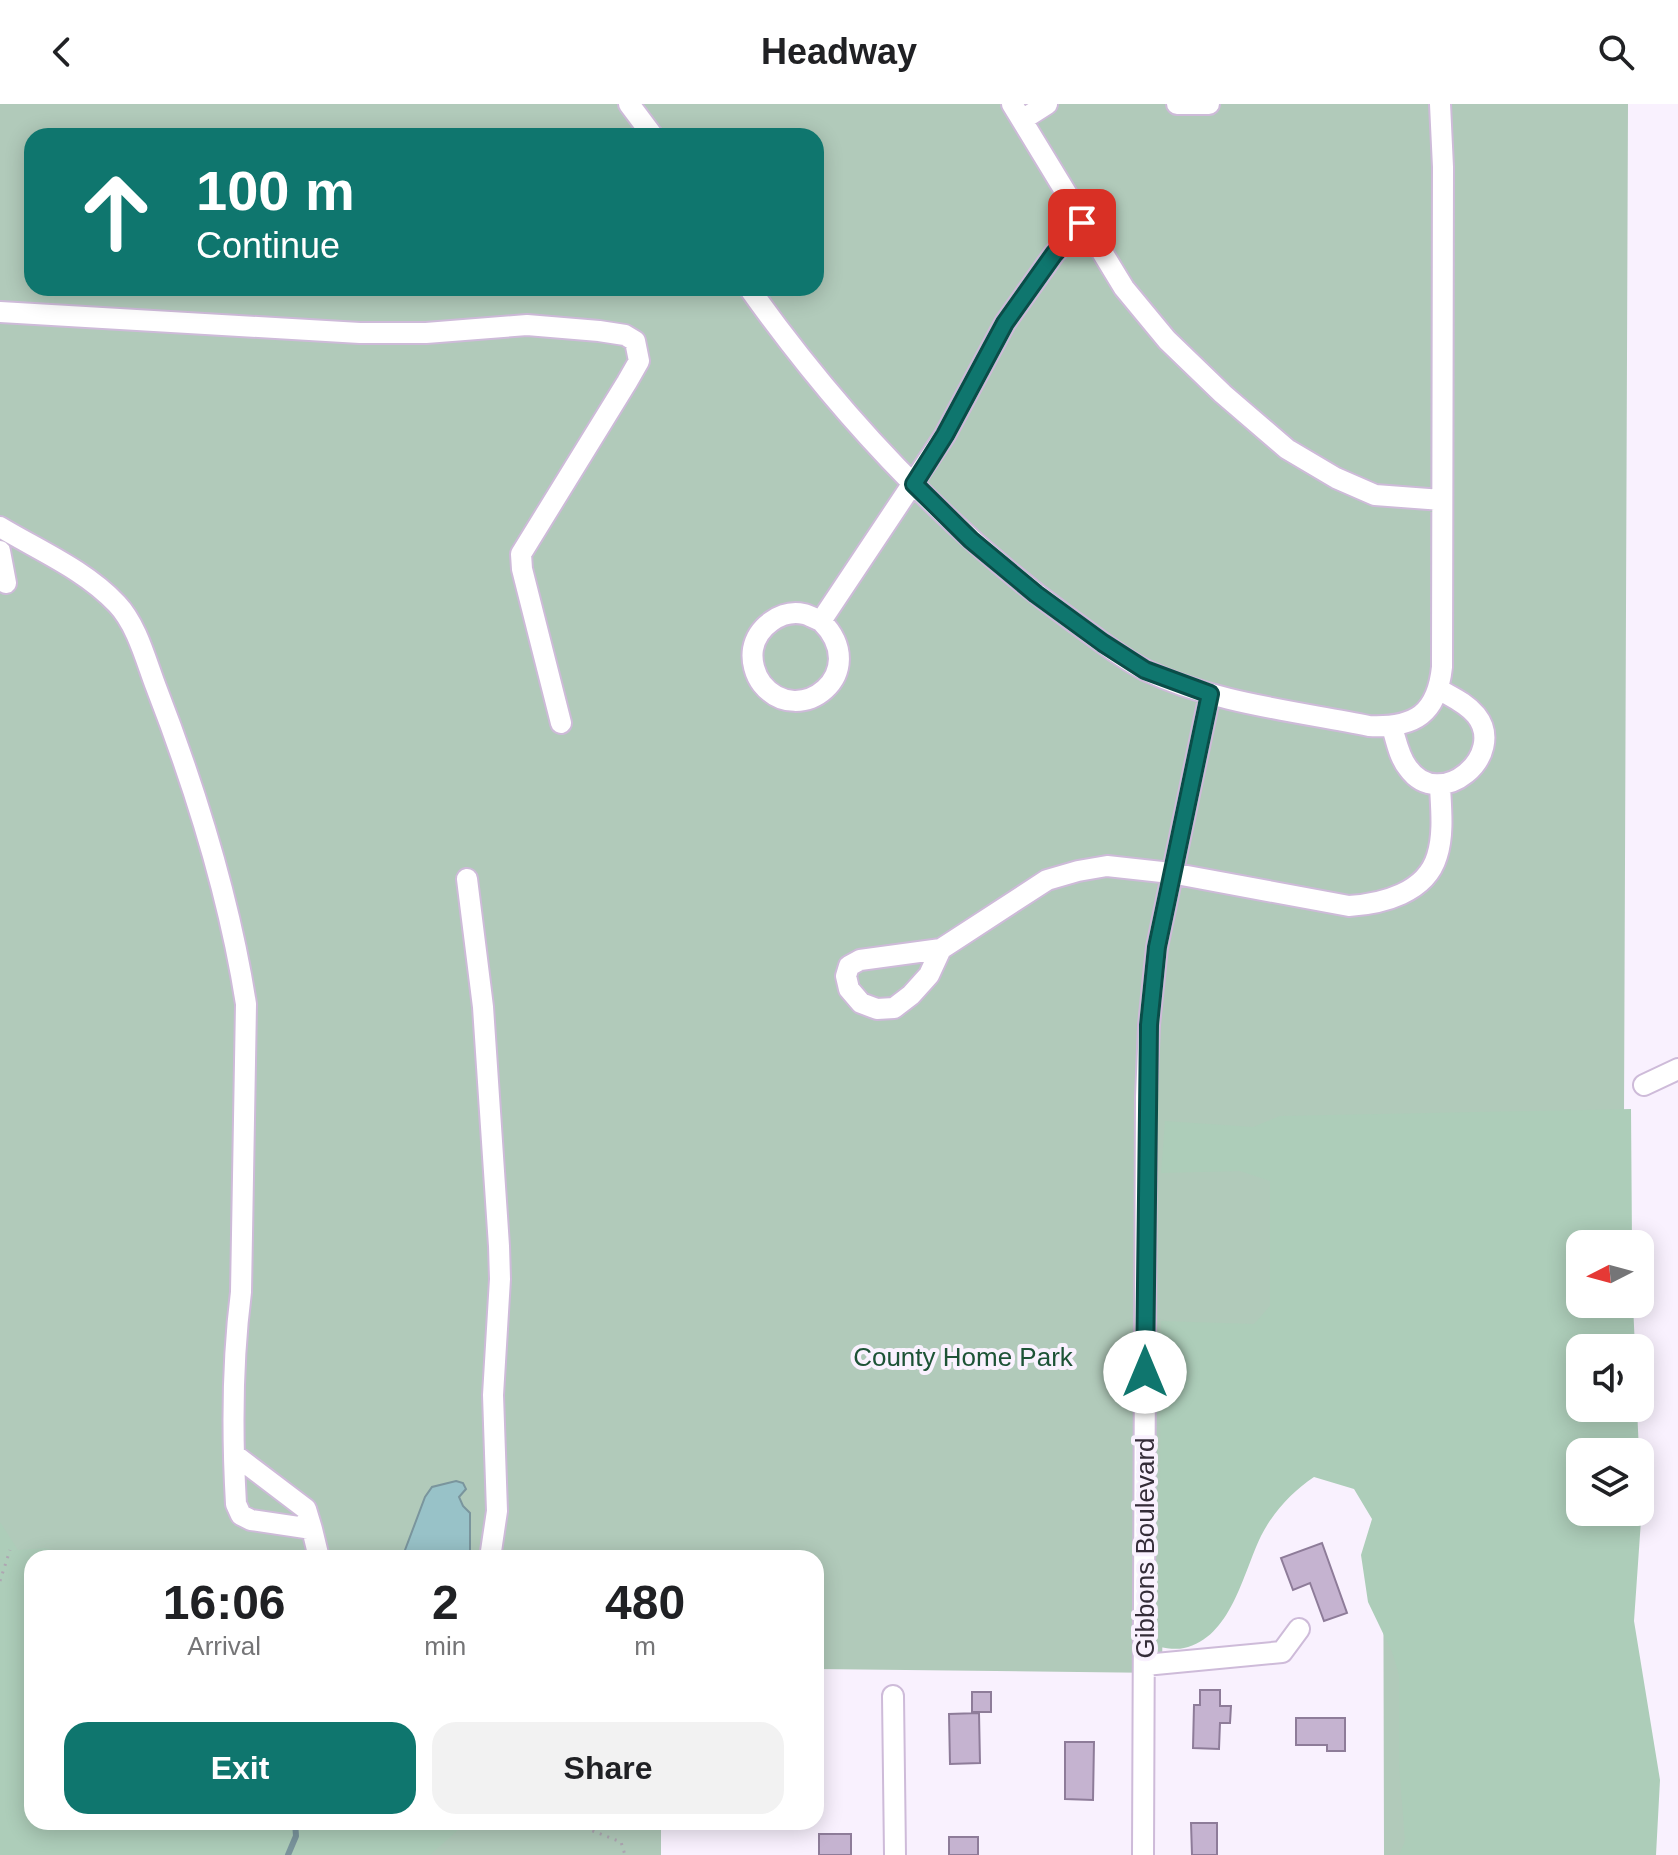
<!DOCTYPE html>
<style>
:root{--surface:#fff;--page:#f2f2f2;--text:#202124;--muted:#757577;--accent:#0f766e}
body{margin:0;font-family:Arial,sans-serif;background:var(--page);color:var(--text);height:100vh;display:flex;flex-direction:column;font-size:30px;white-space:nowrap}
*{box-sizing:border-box;margin:0}
p{font-size:26px;color:var(--muted)}
.icon{flex:none;width:44px;height:44px;fill:none;stroke:currentColor;stroke-width:2;stroke-linecap:round;stroke-linejoin:round}
.map{position:relative;flex:1;overflow:hidden}
.drawer{position:absolute;left:24px;top:1446px;width:800px;height:280px;display:flex;flex-direction:column;background:var(--surface);border-radius:24px;box-shadow:0 4px 20px #0003}
.drawer>*{flex:none}
.banner{position:absolute;left:24px;top:24px;width:800px;height:168px;border-radius:24px;box-shadow:0 4px 20px #0003;background:#0f766e;color:#fff;overflow:hidden}
.needle{width:52px;rotate:264deg}
.buttons{position:absolute;left:1566px;top:1126px;display:grid;gap:16px}
.buttons a{display:grid;place-items:center;width:88px;height:88px;border-radius:16px;background:var(--surface);box-shadow:0 4px 20px #0003;font-size:40px}
.pin{position:absolute;display:grid;place-items:center;width:68px;height:68px;color:#fff;margin:-34px;border-radius:16px;box-shadow:0 4px 12px #0006}
.me{position:absolute;width:88px;margin:-44px;rotate:0deg;stroke-linejoin:round;filter:drop-shadow(0 0 6px #0008)}
.turn{display:flex;align-items:center;gap:28px;height:168px;padding:0 40px;font-size:36px}
.turn .icon{width:104px;height:104px;stroke-width:2.5}
.turn b{display:block;font-size:56px;line-height:68px}
.eta{display:flex;justify-content:space-evenly;align-items:center;height:136px;text-align:center}
.eta b{font-size:48px;font-weight:600;line-height:56px}
.cta{display:flex;gap:16px;margin-top:auto;padding:16px 40px}
.cta a{flex:1;height:92px;border-radius:24px;background:var(--accent);color:#fff;font-size:32px;font-weight:600;line-height:92px;text-align:center}
.cta a+a{background:var(--page);color:var(--text)}
header{display:flex;justify-content:space-between;align-items:center;height:104px;padding:0 40px;background:var(--surface);font-size:36px;font-weight:600}
.map>svg:first-child{display:block}
.green{fill:#b1caba;fill-rule:evenodd}
.forest{fill:#adcdb9}
.water{fill:#98c2c8;stroke:#7a959d;stroke-width:2}
.lines{fill:none;stroke-linecap:round;stroke-linejoin:round}
.stream{stroke:#7a959d;stroke-width:6}
.building{fill:#c5b3d0;stroke:#8e7c99;stroke-width:2}
.minor-casing{stroke:#cebbd9;stroke-width:24}
.path{stroke:#aea6b2;stroke-width:3;stroke-dasharray:2 6;stroke-linecap:butt}
.minor{stroke:#fff;stroke-width:20}
.route-casing{stroke:#0a4d48;stroke-width:20}
.route{stroke:#0f766e;stroke-width:14}
.labels{text-anchor:middle;dominant-baseline:central;stroke-width:8;stroke-linejoin:round;paint-order:stroke}
.park-label{font-size:26px;fill:#1d5336;stroke:#f9f1fe}
.street-label{font-size:26px;fill:#342c38;stroke:#f9f1fe}
</style>
<header><svg class="icon" aria-label="back" viewBox="0 0 24 24"><path d="M15 5l-7 7 7 7"/></svg>Headway<svg class="icon" aria-label="search" viewBox="0 0 24 24"><circle cx="10" cy="10" r="6"/><path d="M15 15l6 6"/></svg></header>
<div class="map">
<svg width="1678" height="1751" viewBox="0 0 1678 1751">
<rect width="100%" height="100%" fill="#f9f1fe"/>
<path class="green" d="M0,0H1628L1624,1011L1580,1140V1408L1623,1751H1384L1383,1332L1164,1399L1162,1569L816,1565V1454H32V1718H661V1751H0ZM32,32H816V184H32Z"/>
<path class="forest" d="M1631,1005L1632,1140H1580V1200H1633L1635,1244H1580V1304H1637L1639,1348H1580V1408H1640V1362L1642,1402L1634,1517L1660,1676L1656,1751H1399L1405,1737L1399,1661V1571L1392,1548L1368,1498L1361,1451L1372,1415L1354,1385L1314,1373C1293,1387 1273,1408 1261,1432C1243,1469 1231,1534 1184,1544C1176,1546 1166,1544 1159,1543L1161,1217L1254,1220L1270,1202V1077L1240,1067L1161,1069L1165,1017L1253,1023L1280,1012Z
M0,1418L18,1446L45,1444L73,1454H32V1718H359L384,1724L395,1718H467L430,1751H0Z"/>
<path class="water" d="M456,1377L463,1379L466,1385L459,1393L463,1402L470,1409V1454H402L425,1393L432,1383Z"/>
<g class="lines">
<path class="stream" d="M288,1751L296,1732L295,1718"/>
</g>
<path class="building" d="M1322,1439L1347,1509L1324,1517L1310,1479L1293,1486L1281,1454Z
M1200,1586H1220V1602H1231L1230,1619H1220L1219,1645L1193,1644L1194,1601H1200Z
M972,1588H991V1608H972Z
M979,1609L980,1659L950,1660L949,1610Z
M1296,1614H1345V1647H1327V1641H1296Z
M1065,1638H1094L1093,1696L1065,1695Z
M1191,1719H1217V1751H1192Z
M819,1730H851V1751H819Z
M949,1733H978V1751H949Z"/>
<g class="lines">
<g class="minor-casing">
<path id="minor" d="M629,0L653,32
M1012,0L1124,184L1167,236L1223,290L1287,345L1336,374L1375,391L1442,396
M1177,0H1209
M1022,16L1047,0
M749,184C838,309 945,424 1070,515C1094,532 1119,553 1145,566C1214,599 1295,607 1369,622C1415,624 1437,610 1442,563L1443,63L1440,0
M0,208L360,229H426L527,221L599,227L625,231L635,237L639,257L627,278L521,450L522,465L561,619
M0,423C40,447 85,466 117,500C137,521 146,557 156,583C196,686 229,791 246,900L241,1188C232,1258 232,1330 236,1400L241,1411L251,1416L312,1425L319,1454
M0,447L6,479
M821,517C815,515 809,511 804,510C781,505 757,523 753,545C751,557 755,571 762,580C799,626 873,569 821,517L945,331L1005,219L1054,150L1082,119
M1392,623C1396,636 1399,653 1408,664C1440,709 1508,651 1476,611C1466,599 1452,593 1440,586
M467,775L483,903L499,1142L500,1175L493,1291L497,1407L490,1454
M941,845L860,856L849,862L846,872L849,885L861,899L877,905L894,904L911,891L929,871L941,845L1047,776L1078,767L1107,762L1171,769L1349,802C1382,800 1426,789 1437,752C1444,730 1441,704 1440,682
M1644,981L1678,965
M235,1351L306,1405L312,1425
M1145,1561L1282,1548L1299,1525
M893,1592L895,1751
M1143,1751L1146,993L1149,921L1157,843L1210,590"/>
</g>
<path class="path" d="M0,1477L10,1446
M570,1718L621,1738L625,1751"/>
<use href="#minor" class="minor"/>
</g>
<g class="lines">
<g class="route-casing">
<path id="route" d="M1082,119L1054,150L1005,219L945,331L914,380L971,436L1036,490L1103,539L1145,566L1210,590L1157,843L1149,921L1145,1268"/>
</g>
<use href="#route" class="route"/>
</g>
<g class="labels">
<g class="park-label">
<text x="963" y="1253">County Home Park</text>
</g>
<g class="street-label">
<text transform="translate(1145 1444) rotate(-90)">Gibbons Boulevard</text>
</g>
</g>
</svg>
<div class="buttons">
<a><svg class="needle" viewBox="-14 -14 28 28"><path d="M0-13l5 13h-10z" fill="#e53935"/><path d="M0 13l5-13h-10z" fill="#757577"/></svg></a>
<a><svg class="icon" aria-label="sound" viewBox="0 0 24 24"><path d="M4 9h4l5-4v14l-5-4H4zM17 9q2 3 0 6"/></svg></a>
<a><svg class="icon" aria-label="layers" viewBox="0 0 24 24"><path d="M12 4l9 5-9 5-9-5zM3 14l9 5 9-5"/></svg></a>
</div>
<div class="pin" style="left:1082px;top:119px;background:#d93025"><svg class="icon" aria-label="arrive" viewBox="0 0 24 24"><path d="M6 21V4h12l-3 4 3 4H6"/></svg></div>
<svg class="me" style="left:1145px;top:1268px" viewBox="-20 -20 40 40"><circle r="19" fill="#fff"/><path d="M0-13L10 11 0 6-10 11z" fill="#0f766e"/></svg>
<div class="banner">
<div class="turn"><svg class="icon" aria-label="ahead" viewBox="0 0 24 24"><path d="M12 20V5M6 11l6-6 6 6"/></svg><div><b>100 m</b>Continue</div></div>
</div>
<section class="drawer">
<div class="eta">
<div><b>16:06</b><p>Arrival</p></div>
<div><b>2</b><p>min</p></div>
<div><b>480</b><p>m</p></div>
</div>
<div class="cta"><a>Exit</a><a>Share</a></div>
</section>
</div>
